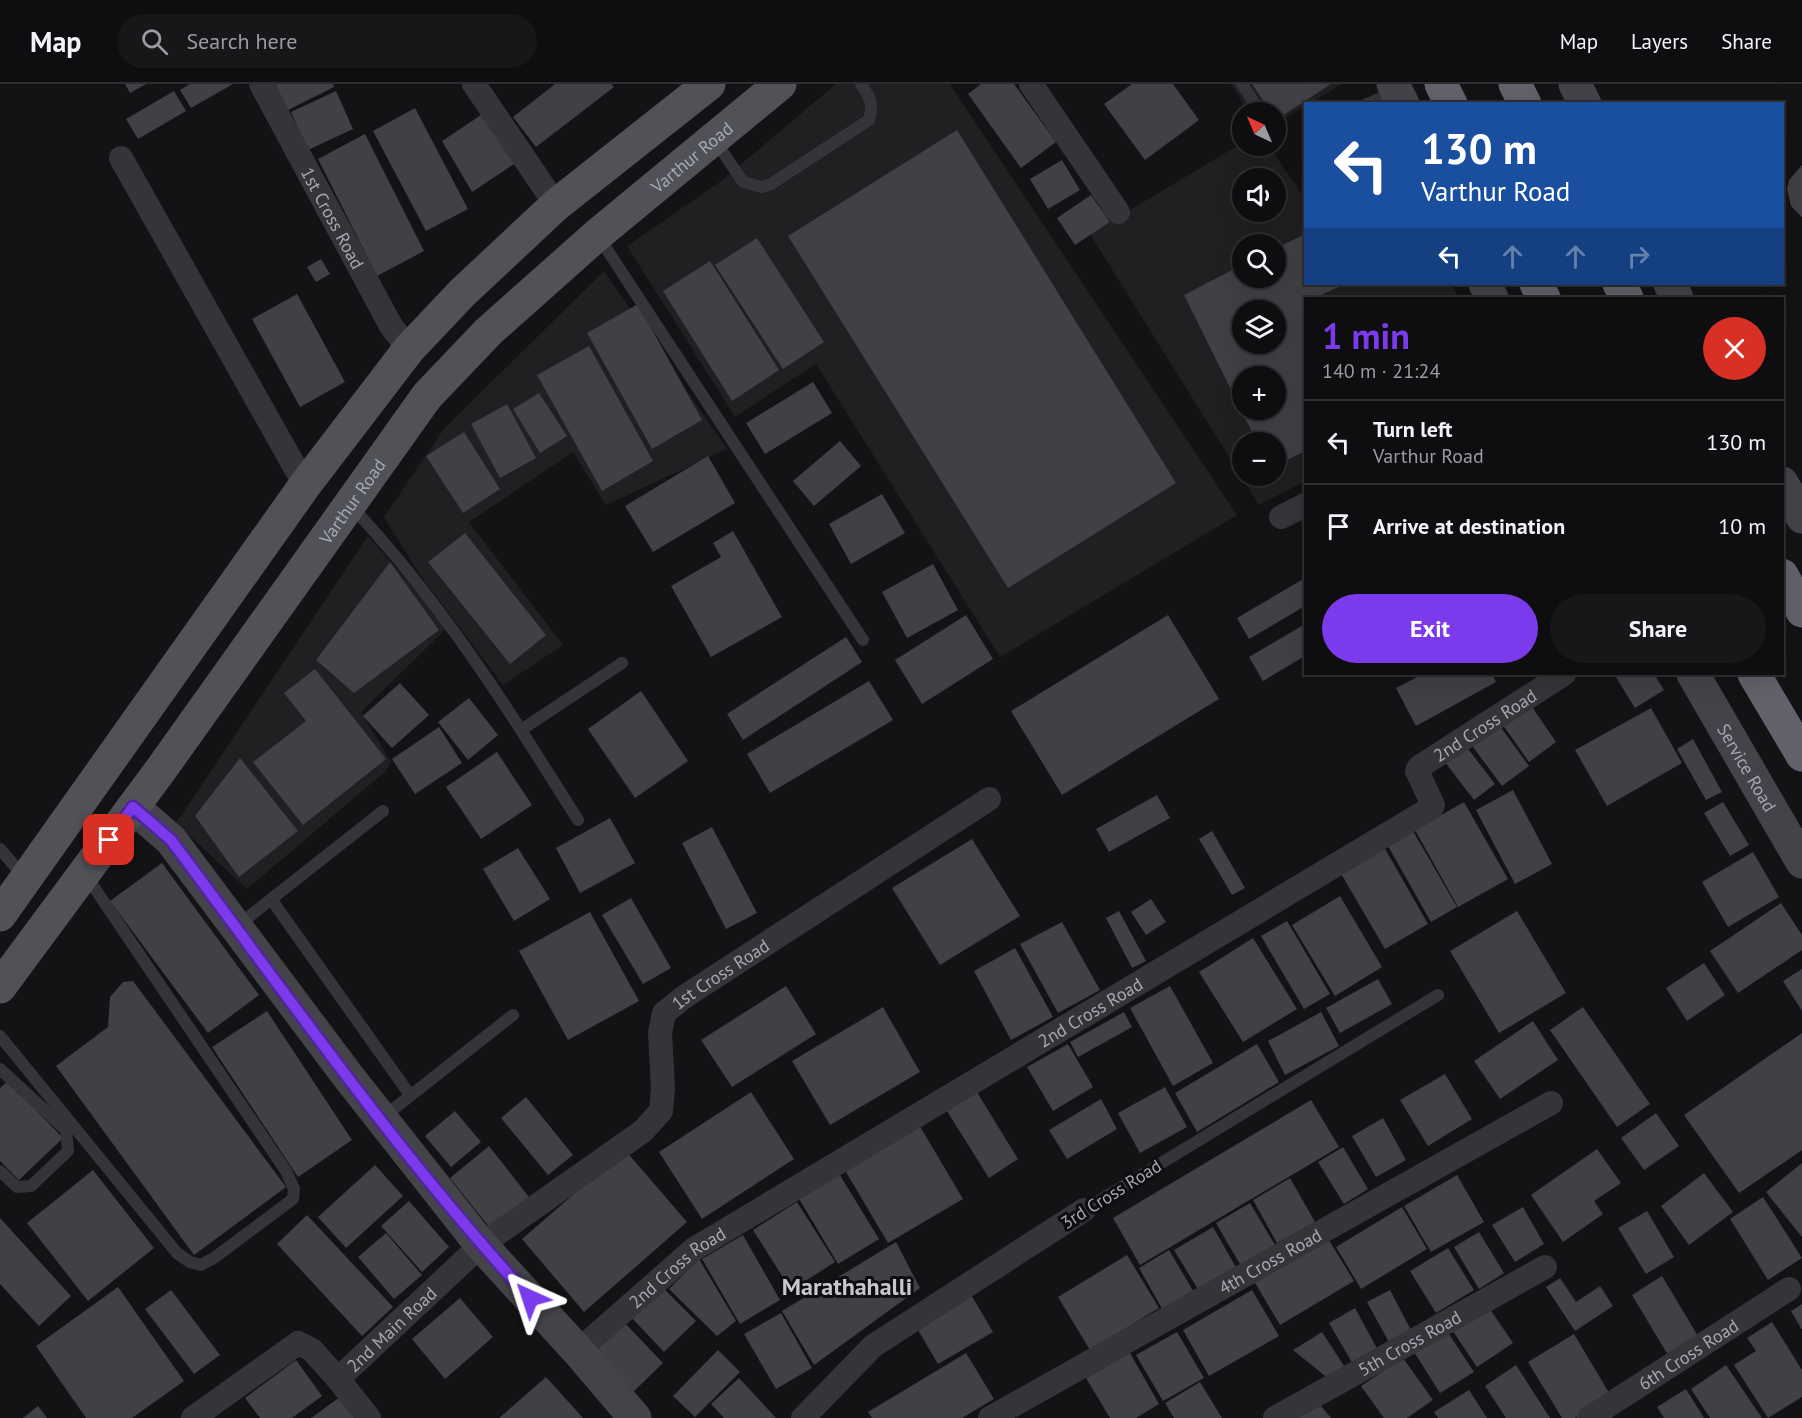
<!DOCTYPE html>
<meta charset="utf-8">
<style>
:root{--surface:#0e0e10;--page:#171719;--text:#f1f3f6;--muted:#9b9c9f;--line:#2e2e30;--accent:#7c3aed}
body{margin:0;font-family:"PT Sans",sans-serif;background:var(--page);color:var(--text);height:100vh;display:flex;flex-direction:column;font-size:22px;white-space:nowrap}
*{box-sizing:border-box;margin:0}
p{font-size:20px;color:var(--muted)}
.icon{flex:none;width:33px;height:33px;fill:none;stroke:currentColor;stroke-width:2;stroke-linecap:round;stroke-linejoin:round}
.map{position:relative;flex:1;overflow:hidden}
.drawer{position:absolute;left:1304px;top:213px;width:480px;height:378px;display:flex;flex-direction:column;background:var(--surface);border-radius:0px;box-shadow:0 6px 24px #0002,0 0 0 2px var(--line)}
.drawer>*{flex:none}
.guide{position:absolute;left:1304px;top:18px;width:480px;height:183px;border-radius:0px;box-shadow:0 6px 24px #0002,0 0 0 2px var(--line);background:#1a4fa0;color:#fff;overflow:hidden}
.needle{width:39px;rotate:316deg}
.fabs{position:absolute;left:1232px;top:18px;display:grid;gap:12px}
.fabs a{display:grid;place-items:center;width:54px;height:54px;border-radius:50%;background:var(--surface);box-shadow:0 6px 24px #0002,0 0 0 2px var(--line);font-size:30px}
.pin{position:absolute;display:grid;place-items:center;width:51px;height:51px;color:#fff;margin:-26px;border-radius:12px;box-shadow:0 3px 9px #0006}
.me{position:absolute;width:66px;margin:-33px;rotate:318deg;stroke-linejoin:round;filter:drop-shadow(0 0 4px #0008)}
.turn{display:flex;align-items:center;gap:21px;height:126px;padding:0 18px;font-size:27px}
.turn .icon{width:78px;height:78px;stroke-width:2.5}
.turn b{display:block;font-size:42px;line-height:51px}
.lanes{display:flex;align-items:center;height:57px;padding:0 18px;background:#0003;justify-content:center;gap:30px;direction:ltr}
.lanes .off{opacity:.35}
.round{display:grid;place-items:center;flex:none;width:63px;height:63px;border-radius:32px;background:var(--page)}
.headline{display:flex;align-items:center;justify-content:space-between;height:102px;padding:0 18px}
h1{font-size:36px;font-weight:700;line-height:45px;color:var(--accent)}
.action{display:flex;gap:12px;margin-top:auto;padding:12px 18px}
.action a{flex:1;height:69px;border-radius:36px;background:var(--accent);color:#fff;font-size:24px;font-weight:700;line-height:69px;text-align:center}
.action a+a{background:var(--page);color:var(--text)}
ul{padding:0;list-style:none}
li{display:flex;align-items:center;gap:18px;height:84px;padding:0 18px;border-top:2px solid var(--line)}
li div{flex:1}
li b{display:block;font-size:22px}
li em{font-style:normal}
header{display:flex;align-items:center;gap:36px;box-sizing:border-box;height:84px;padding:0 30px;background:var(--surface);border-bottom:2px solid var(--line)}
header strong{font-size:28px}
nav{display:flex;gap:33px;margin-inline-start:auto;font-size:21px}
.search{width:420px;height:54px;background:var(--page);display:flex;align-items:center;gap:15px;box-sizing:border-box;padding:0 21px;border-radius:33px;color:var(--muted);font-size:22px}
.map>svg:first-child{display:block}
.built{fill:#201f21;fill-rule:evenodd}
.building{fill:#404045;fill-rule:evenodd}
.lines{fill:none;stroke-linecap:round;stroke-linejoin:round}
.lane{stroke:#353539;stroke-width:12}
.street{stroke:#353539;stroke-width:24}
.secondary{stroke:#434349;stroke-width:33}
.primary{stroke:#515158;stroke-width:33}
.highway{stroke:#61626a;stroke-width:33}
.route-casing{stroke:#51269a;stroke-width:15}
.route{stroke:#7c3aed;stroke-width:10}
.labels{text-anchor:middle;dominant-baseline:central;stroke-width:6;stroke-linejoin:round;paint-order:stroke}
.street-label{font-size:18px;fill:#a6a8b4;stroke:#0e0e10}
.district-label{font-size:24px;font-weight:bold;fill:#c7c7d0;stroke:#0e0e10}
</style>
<header>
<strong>Map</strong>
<div class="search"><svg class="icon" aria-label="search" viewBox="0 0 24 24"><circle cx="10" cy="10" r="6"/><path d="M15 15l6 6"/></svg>Search here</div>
<nav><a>Map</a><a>Layers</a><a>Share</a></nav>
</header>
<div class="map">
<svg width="1802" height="1334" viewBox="0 0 1802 1334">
<rect width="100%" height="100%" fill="#131315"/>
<path class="built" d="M836,0H950L1237,431L1000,573L816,280L735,333L627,162L720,98Z
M1231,0H1342L1275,40V28H1248Z
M1242,59V62H1269L1305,115V200H1451L1459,214H1305V397L1259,421L1090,150ZM1242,94H1275V128H1242ZM1242,160H1275V194H1242ZM1242,226H1275V260H1242ZM1242,292H1275V326H1242ZM1242,358H1275V392H1242Z
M604,187L727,365L606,421L573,368L469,438L563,561L503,601L418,488L384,433L443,346Z
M368,452L448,543L361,628L391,678L386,687L247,805L176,739Z"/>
<path class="building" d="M125,0H146L130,9Z
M190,0H233L191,24L180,6Z
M275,0H333L334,3L288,26Z
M555,0H611L614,3L536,63L513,33Z
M981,0H1014L1056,58L1021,84L968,10Z
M1132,0H1173L1199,36L1145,76L1104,20Z
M1252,0H1331L1276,36L1275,28H1271Z
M174,7L186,27L138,55L126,35Z
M336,7L353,45L308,66L291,28Z
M415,24L468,125L426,147L373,47Z
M487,27L520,76L472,108L442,57Z
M957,46L1176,399L1008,504L788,152Z
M365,50L424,167L377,192L318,75Z
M1062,76L1080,106L1048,125L1030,95Z
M1802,81V133L1791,122L1787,105L1789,96Z
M1091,111L1110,138L1075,161L1057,134Z
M1305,150V200H1345L1315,214H1305V367L1275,382V358H1257L1184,211L1242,181V194H1275V165ZM1242,226H1275V260H1242ZM1242,292H1275V326H1242Z
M757,154L824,258L783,285L715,181Z
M321,175L330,190L316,198L307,183Z
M710,177L779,286L732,317L663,207Z
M297,210L345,298L300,323L252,235Z
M638,220L702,336L652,365L587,249Z
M589,262L653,377L602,407L537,291Z
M813,298L832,329L765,370L746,339Z
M539,309L567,352L540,369L513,325Z
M507,320L536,374L500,394L471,340Z
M464,348L500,405L463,429L426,372Z
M840,357L861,382L814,422L793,397Z
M708,372L735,419L653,468L625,422Z
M882,410L905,449L851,480L829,440Z
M733,447L782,533L711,573L671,502L721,473L713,459Z
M465,449L546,551L510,580L428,478Z
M390,478L439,546L354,609L316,576Z
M933,480L958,526L907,554L882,508Z
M1305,494V522L1249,555L1237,534Z
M966,531L993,575L922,620L895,576Z
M1168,531L1219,615L1062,711L1011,627Z
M1305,540V572L1263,597L1249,573Z
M846,553L862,578L743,656L727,630Z
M315,585L386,675L303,741L253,678L306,637L284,609Z
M1423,590H1492L1496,598L1416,642L1396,604Z
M1614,590H1654L1664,606L1635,624Z
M869,597L893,636L770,709L747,670Z
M400,599L429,631L392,664L363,632Z
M641,607L688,677L635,714L588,645Z
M469,614L498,651L468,676L438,638Z
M1528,617L1556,658L1529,678L1500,637Z
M1651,624L1682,679L1607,722L1575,666Z
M1497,638L1529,682L1502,702L1470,659Z
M439,643L462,679L415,710L392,675Z
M1693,655L1722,708L1706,716L1677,665Z
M1462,657L1495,700L1474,716L1441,673Z
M497,668L532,721L481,755L446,703Z
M240,674L298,747L239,793L195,732Z
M1513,706L1552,780L1515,800L1476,726Z
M1157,711L1170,734L1109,768L1096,745Z
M1464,718L1508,795L1458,823L1415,746Z
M1723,718L1749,761L1730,772L1704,729Z
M610,734L635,779L580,809L556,764Z
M712,743L757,829L726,845L682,759Z
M1212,747L1245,804L1232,811L1199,755Z
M1413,747L1457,823L1431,838L1388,762Z
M972,755L1020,832L940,881L892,804Z
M1384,763L1428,840L1385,865L1340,788Z
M518,764L550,815L514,837L483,785Z
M1753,768L1779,813L1728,843L1702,798Z
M162,779L259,911L208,949L110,817Z
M1340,812L1382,883L1335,912L1292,841Z
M631,814L671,884L643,900L602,831Z
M1151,815L1166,838L1146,851L1131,828Z
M1781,819L1802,851V866L1738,909L1710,867Z
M1119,827L1146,877L1132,884L1106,834Z
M1517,827L1566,909L1499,949L1450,867Z
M590,828L639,917L568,956L519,867Z
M1287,837L1330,910L1304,925L1261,852Z
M1062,838L1100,906L1058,929L1020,860Z
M1253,854L1297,925L1243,958L1199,888Z
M1015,864L1053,933L1011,956L974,887Z
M1704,879L1725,911L1687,937L1666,904Z
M1802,885V927L1783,897Z
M1378,895L1392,920L1340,949L1326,924Z
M133,897L286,1103L194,1171L56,982L108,943L110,913L123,898Z
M786,902L816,950L732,1003L701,956Z
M1170,902L1213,979L1173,1002L1130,924Z
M883,923L920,988L830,1041L792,977Z
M1583,923L1650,1020L1617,1043L1550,946Z
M267,927L352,1056L298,1093L212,963Z
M1124,928L1132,943L1078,973L1070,958Z
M1321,928L1339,962L1285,991L1268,957Z
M1533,937L1558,976L1500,1015L1474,977Z
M1802,949V1066L1739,1109L1684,1031Z
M1068,960L1093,1003L1053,1027L1027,983Z
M1257,960L1279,998L1197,1048L1175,1009Z
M1445,990L1472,1035L1428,1062L1400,1016Z
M8,997L63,1054L19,1096L0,1077V1004Z
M1165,1003L1187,1043L1140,1069L1118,1029Z
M975,1005L1018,1075L989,1094L945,1024Z
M751,1008L794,1075L702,1135L659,1068Z
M526,1013L573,1071L548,1091L501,1034Z
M1101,1015L1117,1045L1067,1075L1049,1046Z
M1311,1016L1339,1063L1140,1181L1113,1134Z
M455,1027L481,1058L451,1083L425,1052Z
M1656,1029L1679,1062L1644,1086L1621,1054Z
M1383,1034L1406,1076L1376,1093L1352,1052Z
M918,1039L963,1115L888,1159L843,1083Z
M489,1062L529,1113L490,1144L450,1094Z
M1343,1063L1368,1105L1344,1120L1318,1078Z
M1597,1065L1621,1099L1594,1117L1603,1130L1563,1158L1531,1111Z
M625,1066L687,1138L584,1228L522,1155Z
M1802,1079V1153L1766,1108Z
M375,1081L403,1112L346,1164L318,1133Z
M93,1086L154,1164L88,1217L27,1139Z
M838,1088L879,1155L838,1180L798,1113Z
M1704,1089L1733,1128L1689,1161L1661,1122Z
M1457,1091L1484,1138L1431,1168L1404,1122Z
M1290,1094L1315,1138L1277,1159L1253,1116Z
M1763,1113L1802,1174L1768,1196L1730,1135Z
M409,1117L449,1163L422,1188L381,1142Z
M797,1118L835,1178L791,1206L753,1146Z
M1250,1119L1275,1161L1241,1182L1216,1139Z
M1402,1123L1427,1165L1361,1205L1336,1163Z
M1523,1123L1544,1160L1515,1178L1492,1141Z
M1647,1127L1674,1173L1646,1190L1618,1144Z
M307,1131L393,1223L362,1252L277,1160Z
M0,1134L71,1212L39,1242L0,1200Z
M1213,1143L1237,1185L1199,1207L1174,1166Z
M1324,1148L1354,1197L1280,1241L1251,1192Z
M1479,1148L1504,1189L1479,1205L1454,1163Z
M386,1149L422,1191L394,1215L358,1173Z
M743,1151L780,1216L740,1240L702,1175Z
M896,1158L920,1204L814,1281L782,1227Z
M1448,1164L1474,1206L1436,1229L1410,1187Z
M1169,1166L1195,1210L1164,1228L1139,1184Z
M1127,1171L1159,1224L1090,1266L1058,1213Z
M699,1175L736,1237L717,1252L669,1205Z
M1662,1192L1701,1257L1671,1276L1632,1211Z
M1560,1194L1576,1218L1600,1202L1613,1222L1575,1247L1546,1203Z
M660,1201L696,1237L664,1268L629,1231Z
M118,1203L184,1297L132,1334H86L36,1262Z
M171,1206L220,1271L194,1290L145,1225Z
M1252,1206L1279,1252L1209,1292L1183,1246Z
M1390,1206L1413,1250L1391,1262L1367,1218Z
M970,1209L993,1248L938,1280L915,1241Z
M460,1214L493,1253L445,1295L412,1255Z
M1802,1220V1246L1791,1227Z
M1488,1222L1513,1259L1477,1283L1452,1246Z
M1355,1224L1379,1268L1354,1282L1329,1239Z
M781,1229L812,1284L776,1305L744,1250Z
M623,1237L663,1279L634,1307L594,1266Z
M1772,1238L1802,1286V1313L1768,1334L1734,1281L1756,1267L1747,1254Z
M1447,1247L1474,1288L1440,1309L1414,1268Z
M1177,1248L1204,1294L1163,1317L1136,1271Z
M1322,1248L1346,1285L1330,1296L1293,1266Z
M1574,1250L1611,1312L1575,1334H1562L1528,1278Z
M718,1266L740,1288L695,1333L673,1312Z
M966,1269L994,1315L962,1334H872L868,1328Z
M1130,1269L1159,1320L1136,1334H1110L1086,1294Z
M1403,1274L1433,1316L1407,1334H1384L1361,1302Z
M296,1276L322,1312L292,1334H260L245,1314Z
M1516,1281L1550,1334H1506L1485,1302Z
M1726,1281L1762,1334H1710L1691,1305Z
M546,1293L583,1334H499Z
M739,1294L776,1334H724L711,1320Z
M1200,1298L1222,1334H1174L1165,1319Z
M1686,1305L1704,1334H1664L1657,1323Z
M1469,1306L1487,1334H1438L1434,1328Z
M340,1313L356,1334H311Z
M1317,1317L1331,1334H1296Z
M38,1322L47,1334H23Z"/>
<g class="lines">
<path class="lane" d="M1242,0L1260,28
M1367,20L1395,8
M714,55L743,98L762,103L771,100L869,36C874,20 870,13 861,0
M598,152L863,556
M351,422C416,491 470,567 521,646L622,579
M521,646L578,736
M0,765L25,794
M271,815L410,1011
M237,842L383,727
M0,952L177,1169L190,1178L201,1181L214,1174L293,1115L294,1105L286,1087L85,790
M0,985L66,1046L68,1067L31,1102L17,1103L0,1087
M382,1034L513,931
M1084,1126L1438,911"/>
<g class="street">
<path id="s1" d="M261,0L391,242L409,265"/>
<path d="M474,0L556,121"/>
<path d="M1031,0L1118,128"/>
<path d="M121,74L305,401"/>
<path d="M1281,433L1305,421"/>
<path id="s2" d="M578,1267L694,1165L1431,724L1433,721L1417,687L1419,683L1564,590"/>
<path d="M193,1334L298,1259L312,1266L338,1295"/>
<path id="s3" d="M369,1334L338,1295L481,1161L643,1047L661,1027L663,1004L660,949L664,929L684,913L989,715"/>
<path d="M803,1334L873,1262L1084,1126"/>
<path id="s4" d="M990,1334L1551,1019"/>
<path id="s5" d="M1275,1334L1545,1183"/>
<path id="s6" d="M1589,1334L1789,1205"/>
</g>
<g class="secondary">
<path d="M1393,0L1403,20"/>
<path d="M1575,0L1585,20"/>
<path d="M1485,200L1492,214"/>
<path d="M1670,200L1677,214"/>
<path d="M1782,399L1802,433"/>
<path id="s7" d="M1693,590L1802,778"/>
<path d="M133,723L171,756L347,991L481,1161L578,1267L635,1334"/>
</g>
<g class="primary">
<path d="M0,831L305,401L409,265L462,209L556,121L709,0"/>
<path id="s8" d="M0,903L162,684L427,312L489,247L597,151L780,0"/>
</g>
<path class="highway" d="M1441,0L1451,20
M1515,0L1525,20
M1536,200L1544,214
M1619,200L1627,214
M1782,491L1802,527
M1754,590L1802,671"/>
</g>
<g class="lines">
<g class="route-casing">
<path id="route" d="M109,756L133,723L171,756C287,911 399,1072 530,1214"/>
</g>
<use href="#route" class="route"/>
</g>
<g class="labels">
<g class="street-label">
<text stroke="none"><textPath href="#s8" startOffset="1086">Varthur Road</textPath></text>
<text stroke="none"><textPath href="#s1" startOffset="152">1st Cross Road</textPath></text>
<text stroke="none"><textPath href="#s8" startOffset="600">Varthur Road</textPath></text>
<text stroke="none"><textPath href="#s2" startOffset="1137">2nd Cross Road</textPath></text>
<text stroke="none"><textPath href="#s7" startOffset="108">Service Road</textPath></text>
<text stroke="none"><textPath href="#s3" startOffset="638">1st Cross Road</textPath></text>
<text stroke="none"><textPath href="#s2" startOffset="616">2nd Cross Road</textPath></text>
<text transform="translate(1111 1110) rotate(-32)">3rd Cross Road</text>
<text stroke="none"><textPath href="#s4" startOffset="321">4th Cross Road</textPath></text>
<text stroke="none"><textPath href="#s2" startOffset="130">2nd Cross Road</textPath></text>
<text stroke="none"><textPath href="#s3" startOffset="123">2nd Main Road</textPath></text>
<text stroke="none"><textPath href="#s5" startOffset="154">5th Cross Road</textPath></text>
<text stroke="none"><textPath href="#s6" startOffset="118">6th Cross Road</textPath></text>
</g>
<g class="district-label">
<text x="847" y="1202">Marathahalli</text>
</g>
</g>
</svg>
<div class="fabs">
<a><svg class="needle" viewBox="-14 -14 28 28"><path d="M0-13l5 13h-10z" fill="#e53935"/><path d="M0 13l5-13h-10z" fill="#9b9c9f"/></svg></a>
<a><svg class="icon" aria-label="sound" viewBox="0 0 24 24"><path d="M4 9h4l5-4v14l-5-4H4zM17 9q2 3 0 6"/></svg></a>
<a><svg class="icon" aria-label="search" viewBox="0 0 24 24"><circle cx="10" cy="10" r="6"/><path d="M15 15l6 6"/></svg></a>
<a><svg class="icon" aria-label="layers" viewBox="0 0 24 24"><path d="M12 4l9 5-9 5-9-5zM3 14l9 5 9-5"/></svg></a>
<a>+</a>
<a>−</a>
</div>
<div class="pin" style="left:109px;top:756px;background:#d93025"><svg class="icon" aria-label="arrive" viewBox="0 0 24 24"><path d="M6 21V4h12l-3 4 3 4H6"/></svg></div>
<svg class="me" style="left:530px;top:1214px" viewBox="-20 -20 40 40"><path d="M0-17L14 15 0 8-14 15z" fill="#7c3aed" stroke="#fff" stroke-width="4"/></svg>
<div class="guide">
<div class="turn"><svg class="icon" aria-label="left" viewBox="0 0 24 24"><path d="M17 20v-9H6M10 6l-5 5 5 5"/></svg><div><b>130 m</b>Varthur Road</div></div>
<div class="lanes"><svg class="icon" aria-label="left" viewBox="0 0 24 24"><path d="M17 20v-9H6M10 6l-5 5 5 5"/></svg><svg class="icon off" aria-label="ahead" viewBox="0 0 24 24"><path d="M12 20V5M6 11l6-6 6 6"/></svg><svg class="icon off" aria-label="ahead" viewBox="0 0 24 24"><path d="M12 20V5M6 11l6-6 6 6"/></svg><svg class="icon off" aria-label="right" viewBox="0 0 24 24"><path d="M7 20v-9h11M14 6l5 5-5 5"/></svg></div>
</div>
<section class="drawer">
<div class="headline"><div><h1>1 min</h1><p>140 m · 21:24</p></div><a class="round" style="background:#d93025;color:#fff"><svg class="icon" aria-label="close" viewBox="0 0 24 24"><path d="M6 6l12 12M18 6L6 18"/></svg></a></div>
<ul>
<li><svg class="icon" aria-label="left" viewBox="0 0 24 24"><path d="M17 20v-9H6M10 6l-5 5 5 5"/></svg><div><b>Turn left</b><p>Varthur Road</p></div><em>130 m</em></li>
<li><svg class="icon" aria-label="arrive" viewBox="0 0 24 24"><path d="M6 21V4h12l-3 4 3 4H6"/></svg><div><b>Arrive at destination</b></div><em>10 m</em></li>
</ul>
<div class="action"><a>Exit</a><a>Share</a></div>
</section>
</div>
